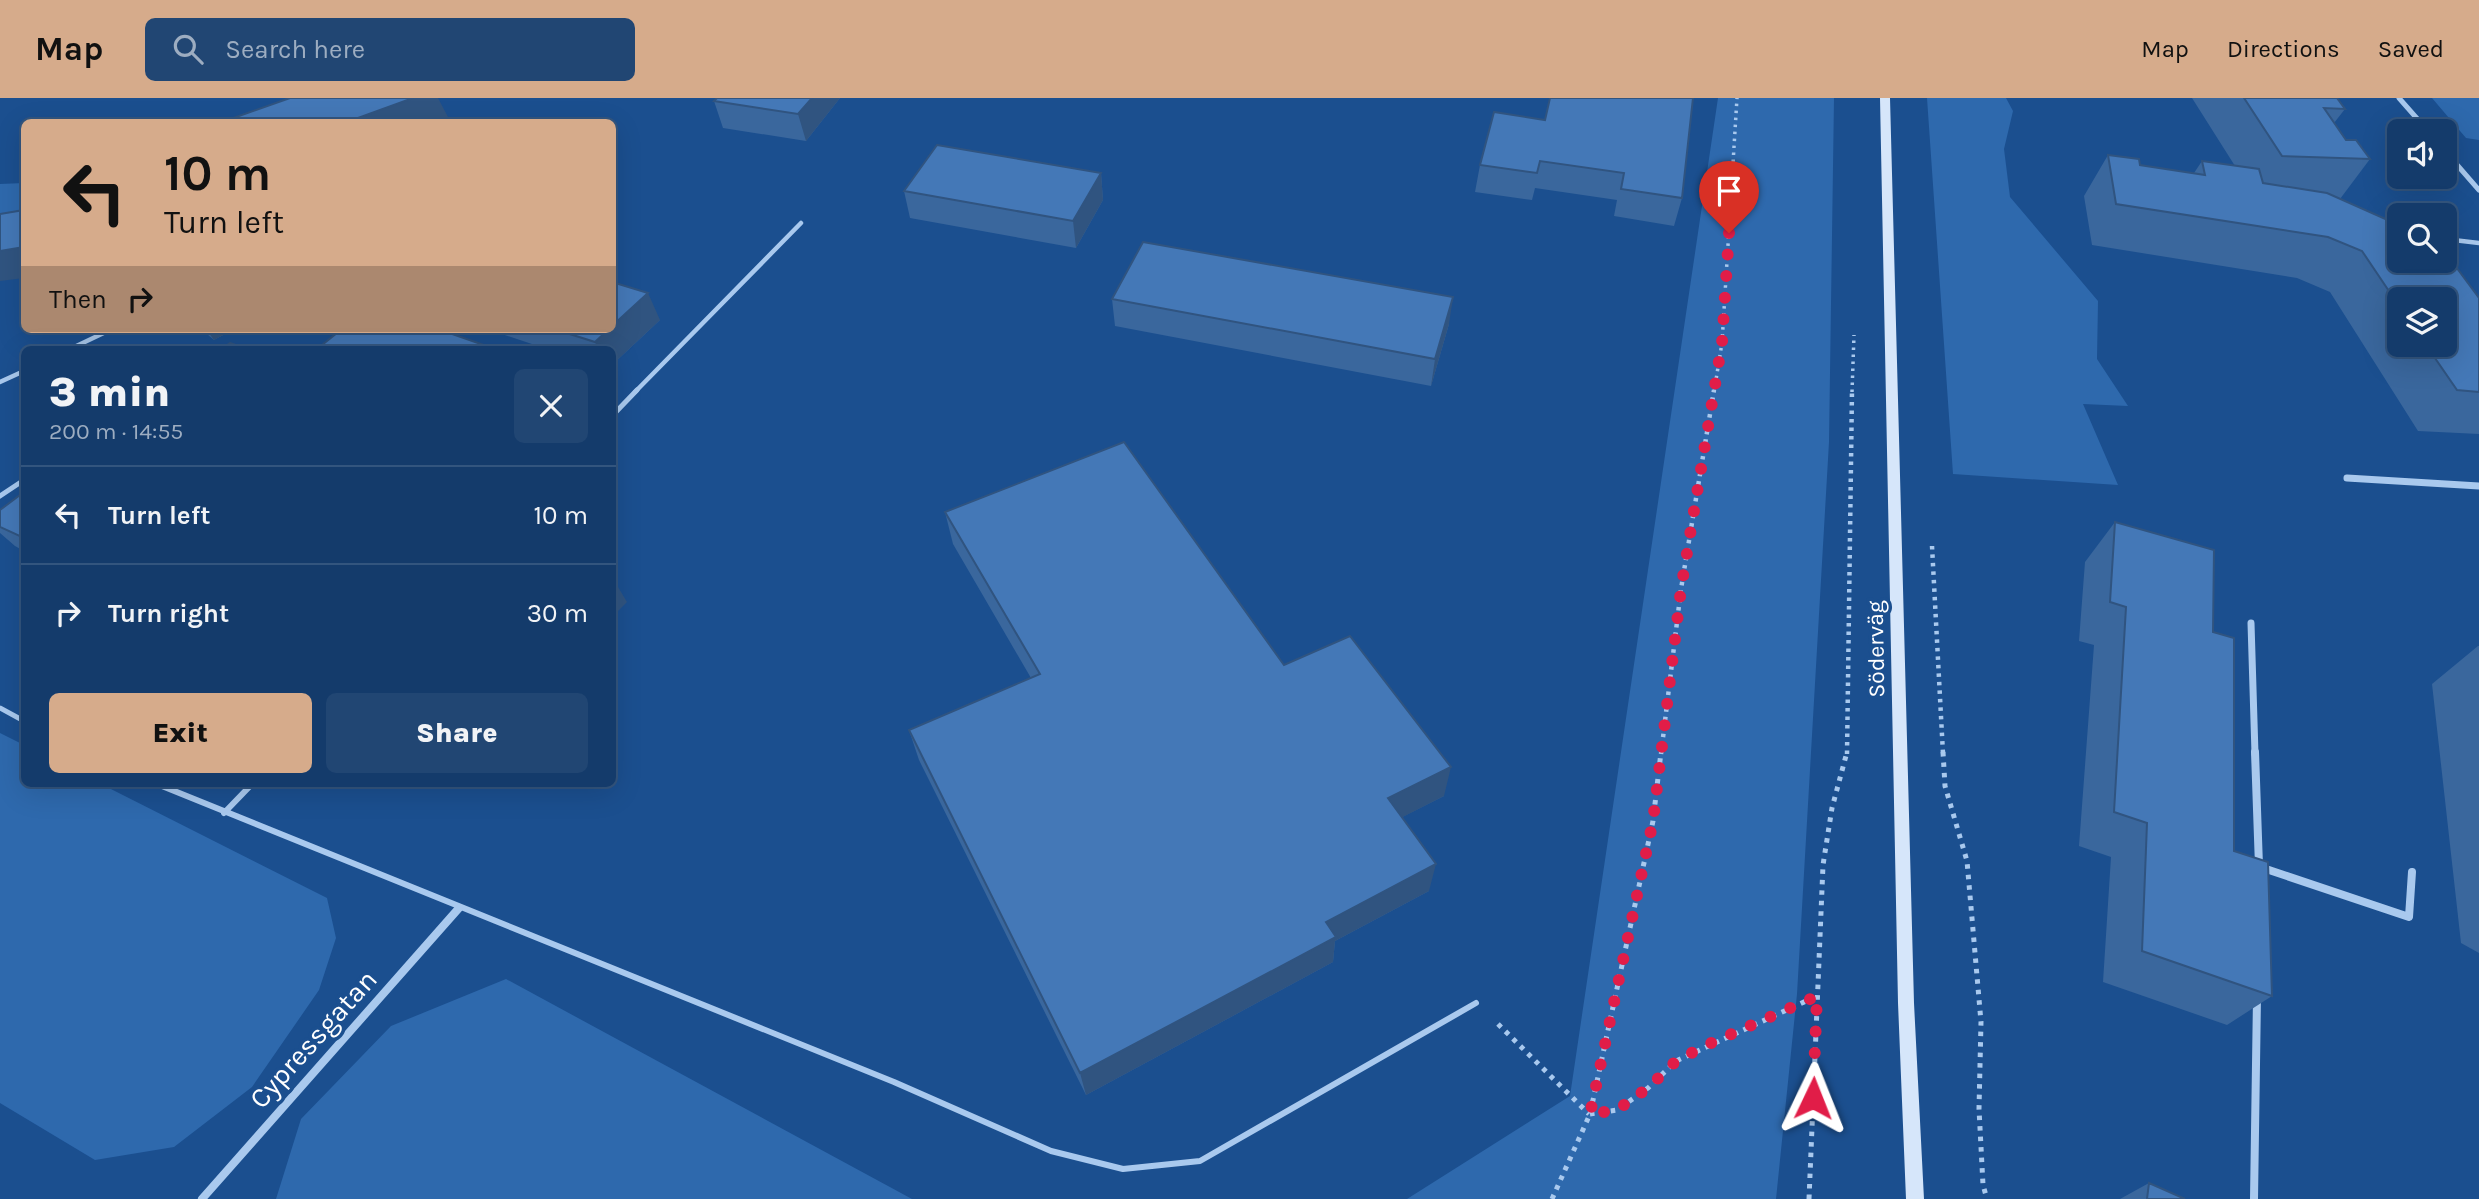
<!DOCTYPE html>
<meta charset="utf-8">
<style>
:root{--surface:#143b6b;--page:#214673;--text:#f1f3f6;--muted:#9dadc1;--line:#33557e;--accent:#d6ab8b}
body{margin:0;font-family:Karla,sans-serif;background:var(--page);color:var(--text);height:100vh;display:flex;flex-direction:column;font-size:26px;white-space:nowrap}
*{box-sizing:border-box;margin:0}
p{font-size:23px;color:var(--muted)}
.icon{flex:none;width:38px;height:38px;fill:none;stroke:currentColor;stroke-width:2;stroke-linecap:round;stroke-linejoin:round}
.map{position:relative;flex:1;overflow:hidden}
.panel{position:absolute;left:21px;top:248px;width:595px;height:441px;display:flex;flex-direction:column;background:var(--surface);border-radius:10px;box-shadow:0 7px 28px #0002,0 0 0 2px var(--line)}
.panel>*{flex:none}
.top-card{position:absolute;left:21px;top:21px;width:595px;height:214px;border-radius:10px;box-shadow:0 7px 28px #0002,0 0 0 2px var(--line);background:#d6ab8b;color:#111;overflow:hidden}
.fabs{position:absolute;left:2387px;top:21px;display:grid;gap:14px}
.fabs a{display:grid;place-items:center;width:70px;height:70px;border-radius:10px;background:var(--surface);box-shadow:0 7px 28px #0002,0 0 0 2px var(--line);font-size:35px}
.pin{position:absolute;display:grid;place-items:center;width:60px;height:60px;color:#fff;margin:-72px -30px;border-radius:50% 50% 50% 0;rotate:-45deg;box-shadow:0 0 7px #0007}
.pin .icon{rotate:45deg}
.me{position:absolute;width:77px;margin:-38px;rotate:2deg;stroke-linejoin:round;filter:drop-shadow(0 0 5px #0008)}
.turn{display:flex;align-items:center;gap:24px;height:147px;padding:0 28px;font-size:32px}
.turn .icon{width:91px;height:91px;stroke-width:2.5}
.turn b{display:block;font-size:49px;line-height:60px}
.then{display:flex;align-items:center;height:66px;padding:0 28px;background:#0003;gap:14px;font-size:26px}
.round{display:grid;place-items:center;flex:none;width:74px;height:74px;border-radius:10px;background:var(--page)}
.head{display:flex;align-items:center;justify-content:space-between;height:119px;padding:0 28px}
h1{font-size:42px;font-weight:800;line-height:52px}
.cta{display:flex;gap:14px;margin-top:auto;padding:14px 28px}
.cta a{flex:1;height:80px;border-radius:10px;background:var(--accent);color:#111;font-size:28px;font-weight:800;line-height:80px;text-align:center}
.cta a+a{background:var(--page);color:var(--text)}
ul{padding:0;list-style:none}
li{display:flex;align-items:center;gap:21px;height:98px;padding:0 28px;border-top:2px solid var(--line)}
li div{flex:1}
li b{display:block;font-size:26px}
li em{font-style:normal}
header{display:flex;align-items:center;gap:42px;box-sizing:border-box;height:98px;padding:0 35px;background:var(--accent);color:#111}
header strong{font-size:33px}
nav{display:flex;gap:38px;margin-inline-start:auto;font-size:24px}
.search{width:490px;height:63px;background:var(--page);display:flex;align-items:center;gap:18px;box-sizing:border-box;padding:0 24px;border-radius:10px;color:var(--muted);font-size:26px}
.map>svg:first-child{display:block}
.green{fill:#2e69ad}
.lines{fill:none;stroke-linecap:round;stroke-linejoin:round}
.path-far2{stroke:#a9c9ee;stroke-width:3.5;stroke-dasharray:2.5 4.5;stroke-linecap:butt}
.path-far1{stroke:#a9c9ee;stroke-width:4.5;stroke-dasharray:3.5 5;stroke-linecap:butt}
.path{stroke:#a9c9ee;stroke-width:5;stroke-dasharray:4.5 6;stroke-linecap:butt}
.service-far2{stroke:#a9c9ee;stroke-width:4.5}
.service-far1{stroke:#a9c9ee;stroke-width:5}
.service{stroke:#a9c9ee;stroke-width:6}
.minor-far2{stroke:#a9c9ee;stroke-width:5}
.minor-far1{stroke:#a9c9ee;stroke-width:7}
.minor{stroke:#a9c9ee;stroke-width:8}
.secondary{fill:#d6e6fa;fill-rule:evenodd}
.wall{fill:#3a679d;fill-rule:evenodd}
.shaded-wall{fill:#305480}
.building{fill:#4478b7;stroke:#305480;stroke-width:2}
.route{stroke:#e11d48;stroke-width:12;stroke-dasharray:0 21.6}
.labels{text-anchor:middle;dominant-baseline:central;stroke-width:7;stroke-linejoin:round;paint-order:stroke}
.street-label{font-size:23px;fill:#fff;stroke:#1b4f8f}
.near-street-label{font-size:28px;fill:#fff;stroke:#1b4f8f}
</style>
<header>
<strong>Map</strong>
<div class="search"><svg class="icon" aria-label="search" viewBox="0 0 24 24"><circle cx="10" cy="10" r="6"/><path d="M15 15l6 6"/></svg>Search here</div>
<nav><a>Map</a><a>Directions</a><a>Saved</a></nav>
</header>
<div class="map">
<svg width="2479" height="1101" viewBox="0 0 2479 1101">
<rect width="100%" height="100%" fill="#1b4f8f"/>
<path class="green" d="M1718,0H1834L1829,344L1797,896L1776,1101H1407L1570,998Z
M1927,0H2006L2013,13L2004,51L2010,99L2098,203L2097,261L2128,308L2083,306L2118,387L1953,376Z
M2432,0H2479V42L2466,40Z
M24,85V132L0,135V86Z
M0,635L24,647V686H101L327,800L336,840L319,892L252,989L174,1049L95,1062L0,1005Z
M506,881L912,1101H276L301,1021L391,928Z"/>
<g class="lines">
<path class="path-far2" d="M1714,294L1722,245L1737,0
M1852,294L1854,237"/>
<path class="path-far1" d="M1932,448L1943,656
M1661,656L1681,491L1714,292
M1847,656L1852,292"/>
<path class="path" d="M1943,654L1945,688L1967,763L1981,924L1979,1011L1983,1087L1987,1101
M1498,926L1589,1016
M1590,1016L1617,1012L1648,990L1676,963L1817,898
M1552,1101L1590,1016L1653,723L1661,654
M1809,1101L1823,767L1832,710L1847,654"/>
<path class="service-far2" d="M2445,141L2479,145
M68,252L112,231
M0,284L24,273
M635,294L801,125"/>
<path class="service-far1" d="M612,318L637,292
M0,398L24,382
M0,610L24,623"/>
<path class="service" d="M157,686L894,984L1051,1053L1123,1071L1200,1063L1476,905
M224,715L252,686"/>
<path class="minor-far2" d="M2399,0L2428,33
M2445,53L2479,92"/>
<path class="minor-far1" d="M2347,380L2479,388
M2251,525L2255,656"/>
<path class="minor" d="M2255,654L2259,768
M2260,769L2409,819L2412,774
M202,1101L459,810
M2254,1101L2257,899"/>
<path class="secondary" d="M1880,0H1890L1914,905L1924,1101H1906L1898,905Z"/>
</g>
<path class="wall" d="M840,0L806,43L723,30L714,3Z
M2192,0H2337L2345,11L2334,25L2346,42L2370,61L2340,101L2479,200V336L2418,333L2330,194L2297,180L2092,147L2084,98L2108,57L2140,67L2194,75L2202,63L2235,68ZM2399,201L2445,247H2399Z
M1494,14L1682,100L1674,128L1614,118L1617,102L1535,90L1532,102L1475,94L1480,67Z
M1101,75L1103,102L1076,150L910,120L904,93Z
M1112,201L1449,226L1431,288L1115,228Z
M660,222L612,267V252H550L487,231H612Z
M201,231H234L214,242Z
M24,394V453L15,448L0,435V412Z
M945,414L1284,567L1444,698L1402,719L1429,793L1335,843L1333,864L1086,997L919,662L909,632L1031,580L953,446Z
M2115,424L2213,534L2234,753L2272,898L2227,927L2103,884L2111,759L2079,748L2094,547L2079,543L2085,464Z
M2478,548H2479V855L2461,845L2432,586Z
M2149,1085L2185,1101H2120Z"/>
<path class="shaded-wall" d="M413,0H438L448,19L433,24H347Z
M812,0H840L806,43L798,16Z
M1101,75L1103,102L1076,150L1073,123Z
M24,149V180L0,183V153Z
M648,195L660,222L612,267V252H598L595,244L609,231H612V228Z
M1453,199L1449,226L1431,288L1435,261Z
M206,231H234L214,242Z
M612,479L627,504L612,519Z
M1451,669L1444,698L1383,729L1388,700Z
M1436,766L1429,793L1335,843L1333,864L1086,997L1080,975L1326,824Z"/>
<path class="building" d="M290,0H413L347,24H222Z
M717,0H812L798,16L714,3Z
M1550,0H1693L1682,100L1621,91L1624,75L1540,63L1537,75L1480,67L1494,14L1545,22Z
M2244,0H2337L2345,11L2324,10L2346,42H2356L2370,61L2282,58Z
M937,47L1101,75L1073,123L904,93Z
M2108,57L2139,61L2140,67L2205,77L2202,63L2259,71L2263,85L2327,95L2399,127V163H2445V154L2479,200V294L2457,292L2426,247H2445V201H2399V208L2362,153L2328,139L2116,106Z
M24,112V149L0,153V116Z
M1143,144L1453,199L1435,261L1112,201Z
M612,184L648,195L612,228Z
M342,231H438L498,252H321L317,251Z
M554,231H609L595,244Z
M230,245L250,252H220Z
M1124,344L1284,567L1350,538L1451,669L1388,700L1436,766L1326,824L1336,839L1080,975L909,632L1040,576L945,414Z
M24,394V440L0,429V412Z
M2115,424L2214,452L2213,534L2234,540V753L2268,764L2272,898L2142,853L2147,725L2114,714L2126,509L2110,504Z
M2149,1085L2185,1101H2147Z"/>
<g class="lines">
<path class="route" d="M1729,135L1722,245L1681,491L1653,723L1590,1016L1617,1012L1648,990L1676,963L1709,946L1817,898L1813,1000"/>
</g>
<g class="labels">
<g class="street-label">
<text transform="translate(1876 551) rotate(-91)">Söderväg</text>
</g>
<g class="near-street-label">
<text transform="translate(313 941) rotate(-48)">Cypressgatan</text>
</g>
</g>
</svg>
<div class="fabs">
<a><svg class="icon" aria-label="sound" viewBox="0 0 24 24"><path d="M4 9h4l5-4v14l-5-4H4zM17 9q2 3 0 6"/></svg></a>
<a><svg class="icon" aria-label="search" viewBox="0 0 24 24"><circle cx="10" cy="10" r="6"/><path d="M15 15l6 6"/></svg></a>
<a><svg class="icon" aria-label="layers" viewBox="0 0 24 24"><path d="M12 4l9 5-9 5-9-5zM3 14l9 5 9-5"/></svg></a>
</div>
<div class="pin" style="left:1729px;top:135px;background:#d93025"><svg class="icon" aria-label="arrive" viewBox="0 0 24 24"><path d="M6 21V4h12l-3 4 3 4H6"/></svg></div>
<svg class="me" style="left:1813px;top:1000px" viewBox="-20 -20 40 40"><path d="M0-17L14 15 0 8-14 15z" fill="#e11d48" stroke="#fff" stroke-width="4"/></svg>
<div class="top-card">
<div class="turn"><svg class="icon" aria-label="left" viewBox="0 0 24 24"><path d="M17 20v-9H6M10 6l-5 5 5 5"/></svg><div><b>10 m</b>Turn left</div></div>
<div class="then">Then<svg class="icon" aria-label="right" viewBox="0 0 24 24"><path d="M7 20v-9h11M14 6l5 5-5 5"/></svg></div>
</div>
<section class="panel">
<div class="head"><div><h1>3 min</h1><p>200 m · 14:55</p></div><a class="round"><svg class="icon" aria-label="close" viewBox="0 0 24 24"><path d="M6 6l12 12M18 6L6 18"/></svg></a></div>
<ul>
<li><svg class="icon" aria-label="left" viewBox="0 0 24 24"><path d="M17 20v-9H6M10 6l-5 5 5 5"/></svg><div><b>Turn left</b></div><em>10 m</em></li>
<li><svg class="icon" aria-label="right" viewBox="0 0 24 24"><path d="M7 20v-9h11M14 6l5 5-5 5"/></svg><div><b>Turn right</b></div><em>30 m</em></li>
</ul>
<div class="cta"><a>Exit</a><a>Share</a></div>
</section>
</div>
